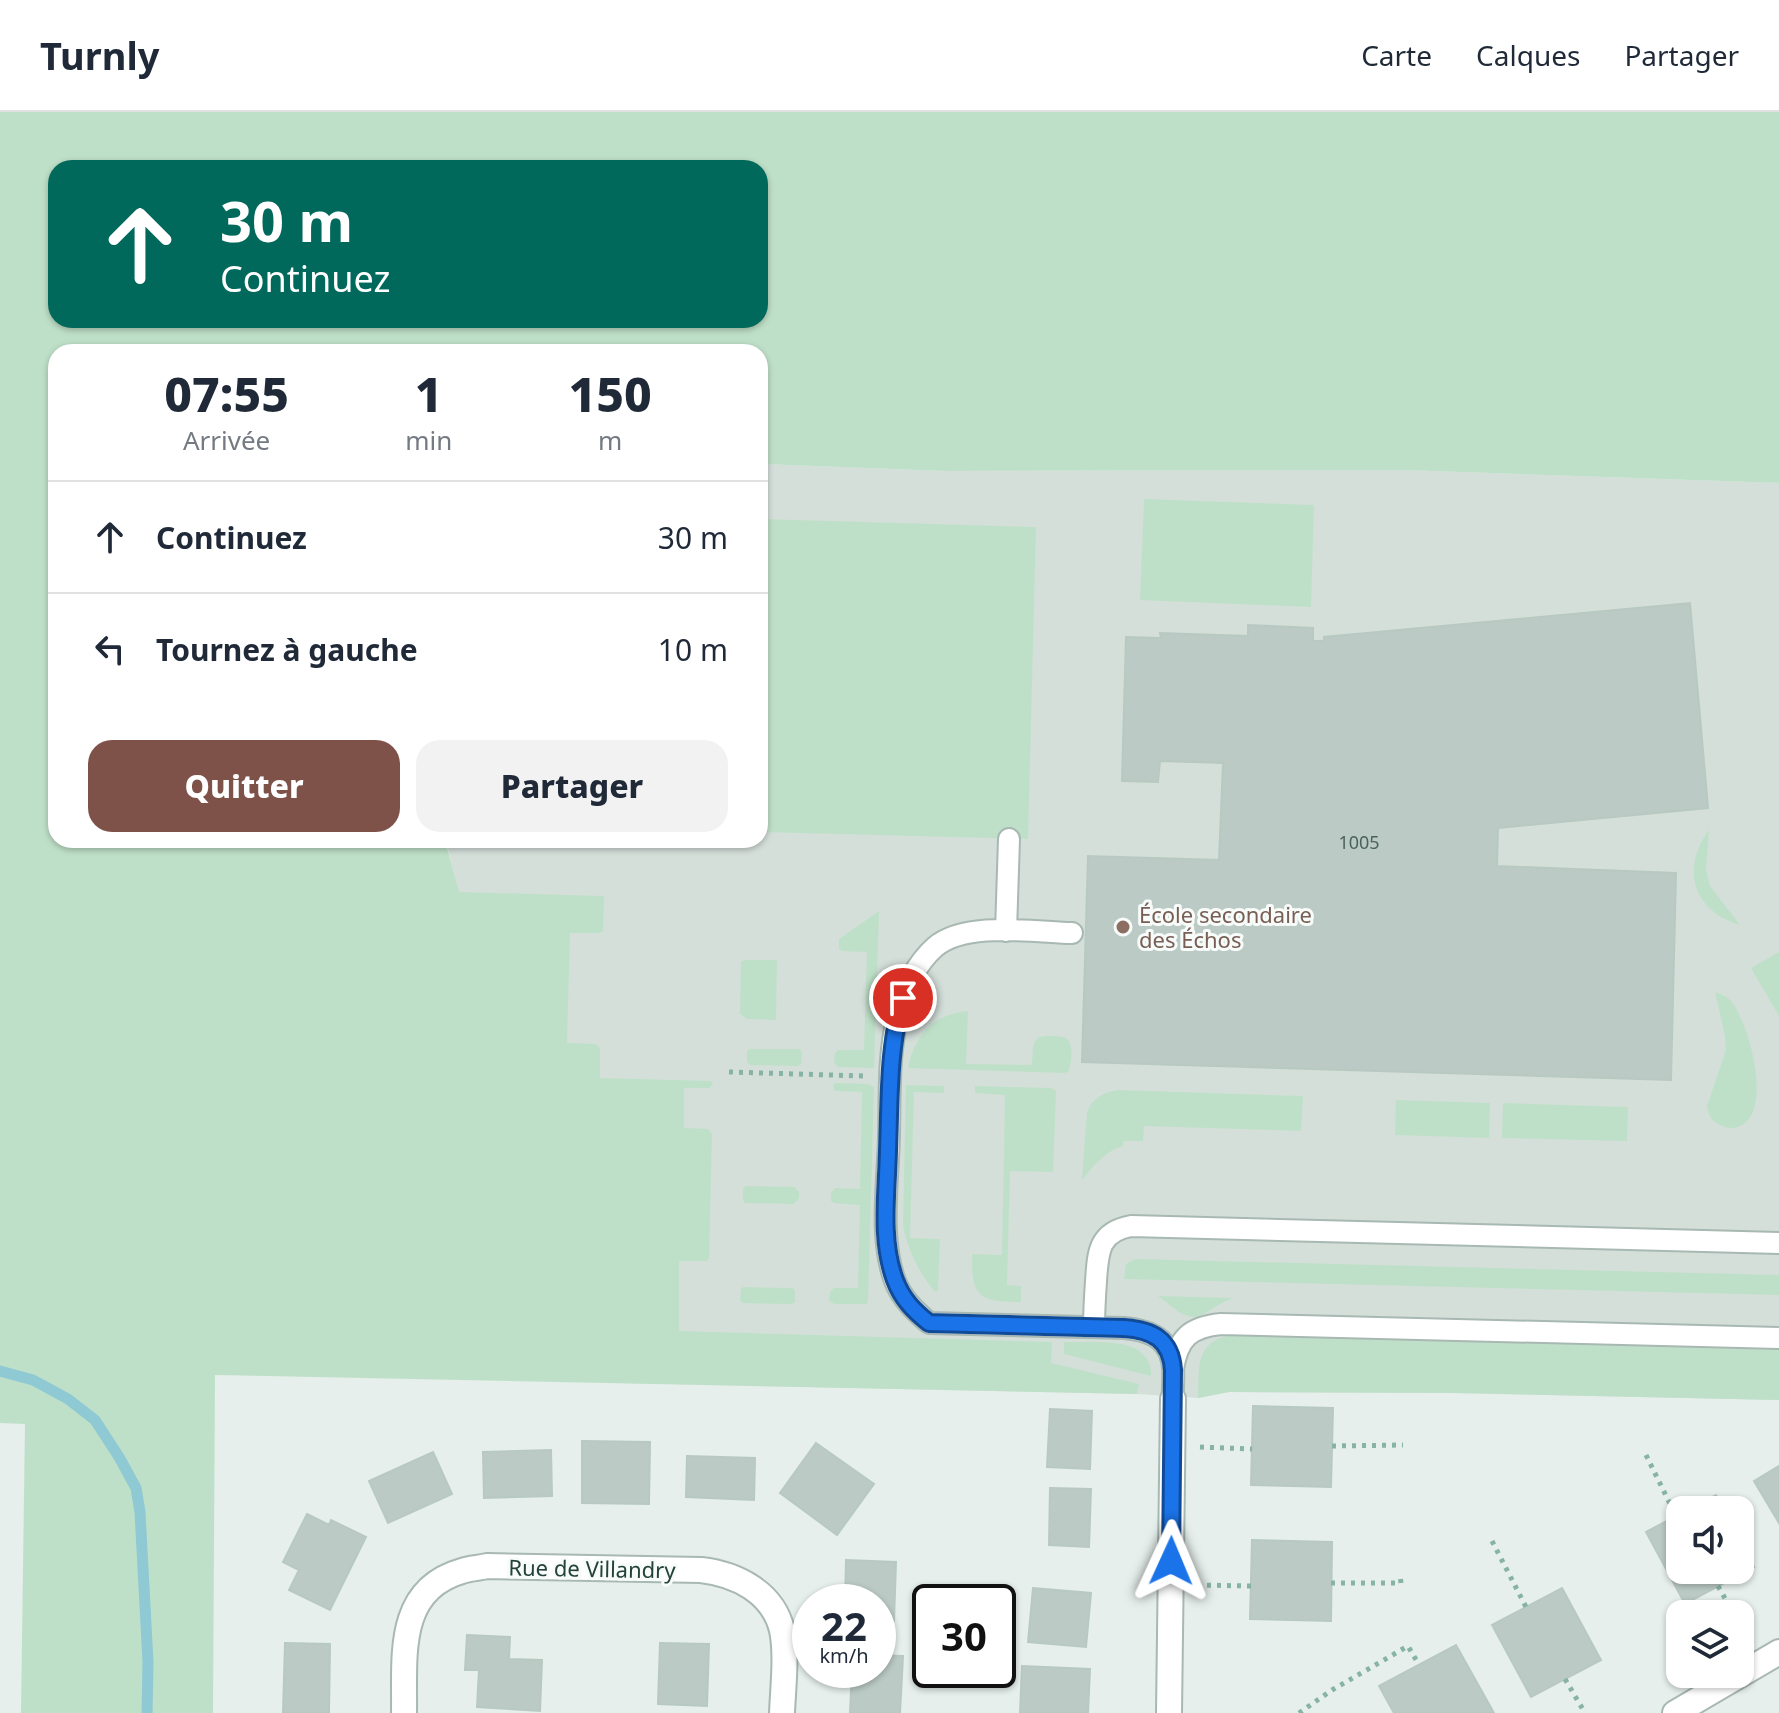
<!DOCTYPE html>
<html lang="fr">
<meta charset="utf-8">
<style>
:root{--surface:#fff;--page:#f2f2f3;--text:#1f2937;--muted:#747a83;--line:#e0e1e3;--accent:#7f5249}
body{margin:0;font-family:"Noto Sans",sans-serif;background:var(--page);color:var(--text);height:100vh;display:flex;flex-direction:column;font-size:30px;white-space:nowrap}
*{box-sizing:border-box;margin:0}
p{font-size:26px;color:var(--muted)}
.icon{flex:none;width:44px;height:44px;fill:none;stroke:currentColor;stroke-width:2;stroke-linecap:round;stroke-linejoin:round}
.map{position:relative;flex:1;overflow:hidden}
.panel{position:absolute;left:48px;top:232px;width:720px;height:504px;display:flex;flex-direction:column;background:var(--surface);border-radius:24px;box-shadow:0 2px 6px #0004}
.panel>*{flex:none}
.hud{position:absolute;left:48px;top:48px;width:720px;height:168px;border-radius:24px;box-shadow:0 2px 6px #0004;background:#00695c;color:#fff;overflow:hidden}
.fabs{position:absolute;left:1666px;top:1384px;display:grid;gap:16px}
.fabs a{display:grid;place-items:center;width:88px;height:88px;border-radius:16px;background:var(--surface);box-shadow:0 2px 6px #0004;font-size:40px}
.speed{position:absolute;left:792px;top:1472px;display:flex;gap:16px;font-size:40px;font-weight:700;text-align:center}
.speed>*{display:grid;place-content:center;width:104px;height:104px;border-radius:50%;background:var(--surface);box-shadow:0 2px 6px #0004;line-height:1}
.speed small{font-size:20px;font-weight:400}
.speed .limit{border:4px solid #111;border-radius:12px;background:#fff;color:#111}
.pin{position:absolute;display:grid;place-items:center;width:68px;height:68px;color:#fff;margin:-34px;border:4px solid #fff;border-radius:50%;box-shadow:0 2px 8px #0007}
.me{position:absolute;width:88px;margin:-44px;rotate:1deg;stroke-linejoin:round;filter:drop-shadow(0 0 6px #0008)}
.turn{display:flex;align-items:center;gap:28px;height:168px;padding:0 40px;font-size:36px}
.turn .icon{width:104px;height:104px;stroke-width:2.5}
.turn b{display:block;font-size:56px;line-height:68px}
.eta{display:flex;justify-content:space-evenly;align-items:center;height:136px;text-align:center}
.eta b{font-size:48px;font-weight:800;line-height:56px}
.action{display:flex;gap:16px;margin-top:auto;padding:16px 40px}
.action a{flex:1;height:92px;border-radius:24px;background:var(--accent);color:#fff;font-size:32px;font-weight:800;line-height:92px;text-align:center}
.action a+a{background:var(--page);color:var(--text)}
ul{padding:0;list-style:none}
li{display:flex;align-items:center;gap:24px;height:112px;padding:0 40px;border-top:2px solid var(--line)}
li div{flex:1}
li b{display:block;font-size:30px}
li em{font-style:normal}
header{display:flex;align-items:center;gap:48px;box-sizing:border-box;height:112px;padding:0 40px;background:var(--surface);border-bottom:2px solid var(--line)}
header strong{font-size:38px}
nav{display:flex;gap:44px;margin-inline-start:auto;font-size:28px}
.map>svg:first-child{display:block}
.built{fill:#d4dfda}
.green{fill:#bfe0c8;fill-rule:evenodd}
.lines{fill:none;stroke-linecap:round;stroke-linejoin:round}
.stream{stroke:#8ec9d4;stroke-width:11}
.building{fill:#bbcac4;stroke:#b8c9c2;stroke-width:2}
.service-casing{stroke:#a8b8b2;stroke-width:24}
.minor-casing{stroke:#a8b8b2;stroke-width:28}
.path{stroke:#86b3a5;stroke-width:5;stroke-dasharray:4 6;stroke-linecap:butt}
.service{stroke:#fff;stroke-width:20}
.minor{stroke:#fff;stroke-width:24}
.route-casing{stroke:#114b97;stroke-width:20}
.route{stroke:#1a73e8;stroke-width:14}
.education-dot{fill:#8d6e63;stroke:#f7fbf9;stroke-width:3}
.labels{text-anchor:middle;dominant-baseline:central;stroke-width:6;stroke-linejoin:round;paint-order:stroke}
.number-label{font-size:18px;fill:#4a645c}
.education-label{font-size:22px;fill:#785e54;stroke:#f7fbf9;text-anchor:start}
.street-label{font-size:22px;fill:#24423a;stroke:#f7fbf9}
</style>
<header>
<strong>Turnly</strong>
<nav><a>Carte</a><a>Calques</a><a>Partager</a></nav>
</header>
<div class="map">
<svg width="1779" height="1601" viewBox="0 0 1779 1601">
<rect width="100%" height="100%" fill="#e6efeb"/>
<path class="built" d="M760,352L945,359L1402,358L1779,371V1288L1454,1281L1229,1280L1198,1286L1137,1282L627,1271L474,851L447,732L445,728H760Z"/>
<path class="green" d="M0,0H1779V371L1402,358L945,359L760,352V240H56V728H445L459,780L604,784L603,819L600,821H570L567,931L596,932L600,936V966L710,969L713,971L710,976H684V1016L708,1017L712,1022L709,1146L707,1149H679V1219L1052,1230L1051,1251L1139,1272L1137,1282L215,1263L213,1601H21L25,1312L0,1311ZM56,56H760V208H56Z
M1144,387L1314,393L1311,495L1140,488Z
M760,407L1036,415L1028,727L760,720Z
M1709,718L1706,758L1710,774L1740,813C1693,799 1680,757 1709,718Z
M879,799L874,956L838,955L834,951L835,941L838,938H864L867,840L843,839L839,837V827Z
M1779,840V904L1751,856Z
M745,848H777L776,908L747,907L740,902L741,850Z
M1715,880C1720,882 1727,884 1731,889C1749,911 1771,992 1744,1012C1736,1017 1729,1017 1720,1013C1712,1009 1708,1003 1707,994L1726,938L1725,924Z
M968,899L966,952L1031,953C1034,946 1031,934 1036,928C1039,922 1062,923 1067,927C1074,933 1071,951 1069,959L1065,961L908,956C915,923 933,902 968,899Z
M750,937H800L802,941L801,952L798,954L750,953L747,950V939Z
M835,971L868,972L874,975L868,1190L866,1192H835L829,1189L830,1180L834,1176H858L860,1093L834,1091L831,1089V1081L835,1076L860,1077L862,980L835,979L833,974Z
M906,973L944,974V981L914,980L910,1126L940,1127L938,1178L935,1180C919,1161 907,1137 903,1113Z
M975,974L1051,976L1056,979L1053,1060L1010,1059L1007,1173L1021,1174V1190C979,1190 971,1185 972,1142L1002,1143L1005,983L975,981Z
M1117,978L1303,984L1301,1019L1144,1014L1143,1029H1123V1034C1104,1040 1094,1053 1082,1068L1087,1000C1093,986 1102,981 1117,978Z
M1396,988L1490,991L1489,1026L1395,1023Z
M1503,991L1628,995L1627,1029L1502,1026Z
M746,1074L795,1075L799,1080V1086L794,1092L745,1091L743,1088V1077Z
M1135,1147L1779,1163V1183L1124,1167L1126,1152Z
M743,1175L793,1176L795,1179V1190L792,1192L743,1191L740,1188L741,1177Z
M1158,1184L1233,1186C1222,1190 1214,1196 1204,1202C1187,1212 1171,1193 1158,1184Z
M1233,1223L1779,1237V1288L1454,1281L1229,1280L1198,1286C1199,1255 1195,1228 1233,1223Z
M1064,1230C1091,1231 1153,1222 1151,1264L1064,1242Z"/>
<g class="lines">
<path class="stream" d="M0,1259L33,1268L68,1287L95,1308L119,1345L136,1376L140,1400L148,1550L147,1601"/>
</g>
<path class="building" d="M1690,491L1708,696L1498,716L1497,754L1676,761L1671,968L1082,950L1088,744L1219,748L1223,651L1160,649L1158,670L1122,669L1126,525L1161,526L1160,521L1248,524V513L1313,516V529H1324V525Z
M1253,1294L1333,1296L1331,1375L1251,1373Z
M1050,1297L1092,1299L1090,1357L1047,1355Z
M582,1329L650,1330L649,1392L582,1391Z
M816,1331L874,1372L837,1423L780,1381Z
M551,1338L552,1384L484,1386L483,1340Z
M433,1340L452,1382L388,1411L369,1369Z
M687,1344L755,1346L754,1388L686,1385Z
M1779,1354V1411L1754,1369Z
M1050,1376L1091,1377L1089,1435L1049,1433Z
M1716,1383L1724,1398H1687Z
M307,1402L329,1413L331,1408L366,1425L330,1498L289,1478L299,1458L283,1450Z
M1680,1402V1458H1740V1428L1754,1455L1685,1492L1646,1420Z
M1252,1428L1332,1430L1331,1509L1250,1507Z
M846,1448L896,1450L894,1509H878V1490H845Z
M1033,1476L1091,1481L1086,1535L1028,1530Z
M1562,1476L1601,1548L1531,1585L1492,1513Z
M467,1523L510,1525L509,1547L542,1548L540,1599L477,1595L479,1558H465Z
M285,1531L330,1532L329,1601H283Z
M660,1531L709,1532L707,1594L658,1592Z
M1456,1533L1494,1601H1394L1379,1574Z
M878,1543L903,1544L900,1601H850L852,1558H878Z
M1022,1554L1090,1557L1088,1601H1020Z"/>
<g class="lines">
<g class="service-casing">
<path id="service" d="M1006,819L1009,727
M1072,821C1034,820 965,809 935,835C916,852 904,878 898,903C888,942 890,984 889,1024C888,1070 879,1126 895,1169C902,1187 915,1199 929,1211L1124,1216C1146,1218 1167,1224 1172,1249C1175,1261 1172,1275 1173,1287
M1094,1215C1094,1200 1095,1184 1096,1169C1098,1141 1098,1120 1131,1114L1779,1131
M1173,1257C1178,1226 1190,1215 1221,1212L1779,1226"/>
</g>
<g class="minor-casing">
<path id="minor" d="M404,1601C405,1546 395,1478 462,1459C470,1456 479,1456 487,1454L701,1458C736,1462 773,1480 782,1518C787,1543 783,1576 782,1601
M1169,1601L1173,1287
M1675,1601L1779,1540"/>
</g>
<path class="path" d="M729,960L864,964
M1332,1334L1403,1333
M1200,1335L1252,1337
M1646,1343L1676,1404
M1492,1429L1526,1495
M1331,1471H1401L1400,1462
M1197,1473L1251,1474
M1718,1474L1734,1502
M1740,1512L1748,1525
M1565,1567L1585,1601
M1299,1601L1332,1578L1408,1534L1419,1553"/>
<use href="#service" class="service"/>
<use href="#minor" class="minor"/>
</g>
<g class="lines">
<g class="route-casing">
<path id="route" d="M903,886C888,935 890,988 888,1039C887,1081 880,1128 895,1168C902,1187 914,1199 929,1211L1124,1216C1152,1218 1171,1227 1173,1258L1171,1449"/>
</g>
<use href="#route" class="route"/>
</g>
<circle class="education-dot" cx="1123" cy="815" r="8"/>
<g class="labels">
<g class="number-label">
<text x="1359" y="730">1005</text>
</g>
<g class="education-label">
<text x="1139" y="802">École secondaire<tspan x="1139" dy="25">des Échos</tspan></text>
</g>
<g class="street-label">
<text transform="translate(592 1456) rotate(1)">Rue de Villandry</text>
</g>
</g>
</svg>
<div class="fabs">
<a><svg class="icon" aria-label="sound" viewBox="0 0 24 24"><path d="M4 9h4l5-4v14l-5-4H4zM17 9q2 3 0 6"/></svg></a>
<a><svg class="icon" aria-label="layers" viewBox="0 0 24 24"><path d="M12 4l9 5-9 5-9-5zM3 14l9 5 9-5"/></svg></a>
</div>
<div class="speed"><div>22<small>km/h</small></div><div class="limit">30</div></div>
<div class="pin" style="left:903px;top:886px;background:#d93025"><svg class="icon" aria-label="arrive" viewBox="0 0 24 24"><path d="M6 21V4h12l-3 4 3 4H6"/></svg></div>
<svg class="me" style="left:1171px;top:1449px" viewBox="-20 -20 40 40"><path d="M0-17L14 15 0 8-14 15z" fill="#1a73e8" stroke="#fff" stroke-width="4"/></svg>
<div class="hud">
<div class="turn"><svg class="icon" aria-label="ahead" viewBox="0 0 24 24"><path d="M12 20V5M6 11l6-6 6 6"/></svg><div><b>30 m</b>Continuez</div></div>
</div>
<section class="panel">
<div class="eta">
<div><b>07:55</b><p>Arrivée</p></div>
<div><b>1</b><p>min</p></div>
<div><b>150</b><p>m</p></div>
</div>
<ul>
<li><svg class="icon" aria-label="ahead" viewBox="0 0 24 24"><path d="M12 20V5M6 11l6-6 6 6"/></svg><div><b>Continuez</b></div><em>30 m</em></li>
<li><svg class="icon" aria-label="left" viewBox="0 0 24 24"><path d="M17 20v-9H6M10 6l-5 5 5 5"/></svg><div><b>Tournez à gauche</b></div><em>10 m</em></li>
</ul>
<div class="action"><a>Quitter</a><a>Partager</a></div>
</section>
</div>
